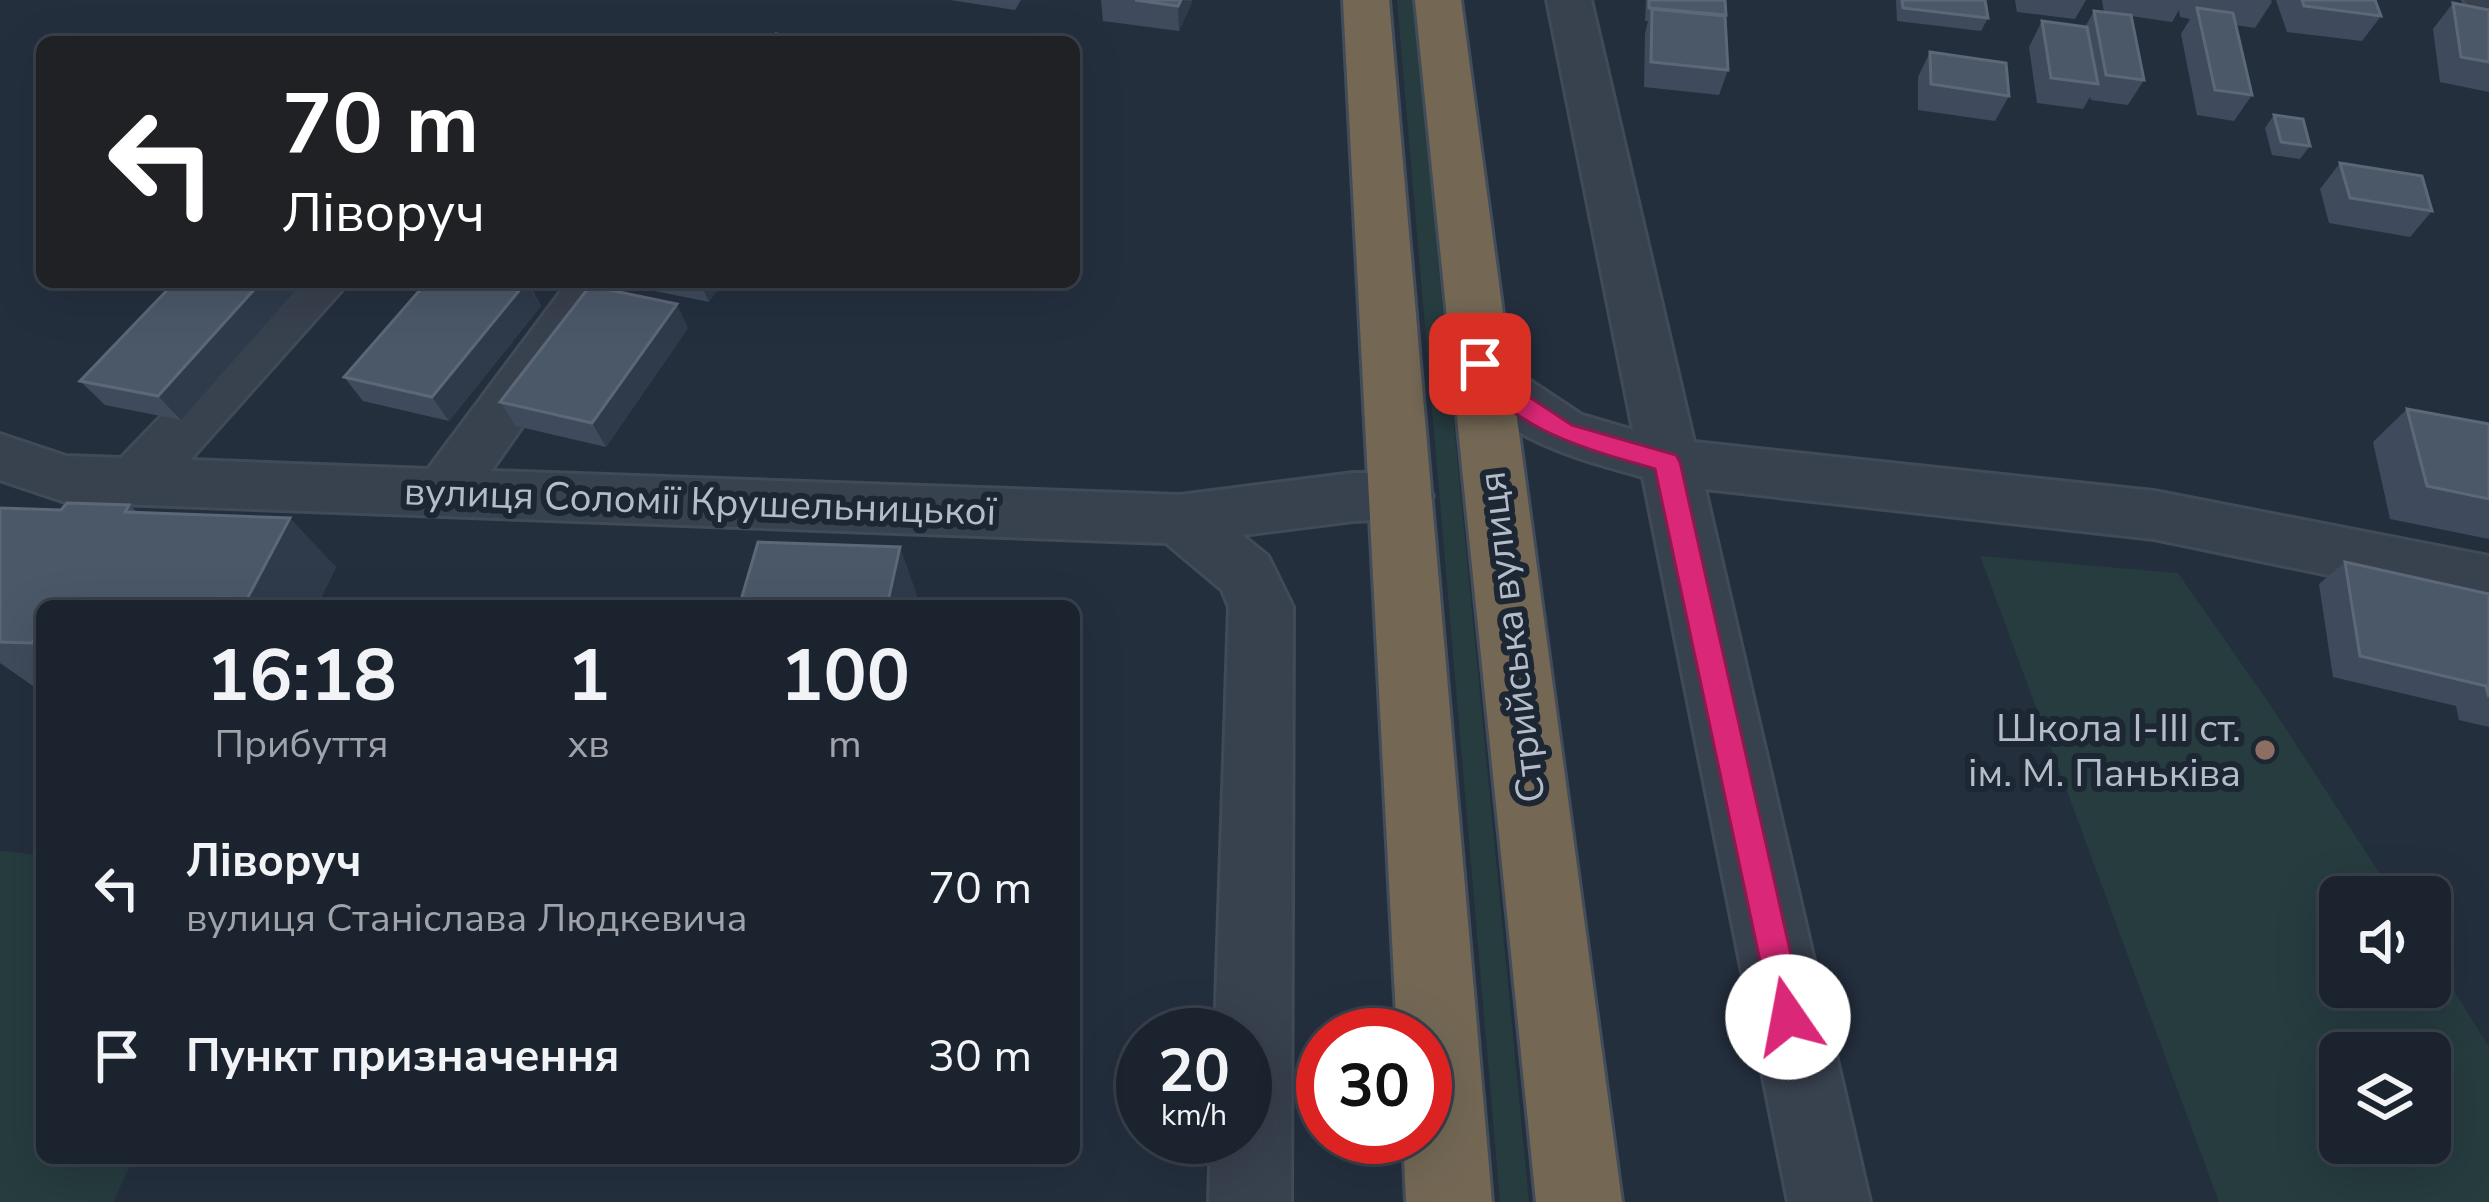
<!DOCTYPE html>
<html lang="uk">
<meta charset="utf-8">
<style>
:root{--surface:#1b232e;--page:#282f3a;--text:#f1f3f6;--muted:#a0a4aa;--line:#39404a}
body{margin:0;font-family:"Nunito Sans",sans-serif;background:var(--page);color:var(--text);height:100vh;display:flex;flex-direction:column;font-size:45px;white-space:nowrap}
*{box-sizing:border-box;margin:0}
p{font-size:39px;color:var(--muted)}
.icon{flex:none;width:66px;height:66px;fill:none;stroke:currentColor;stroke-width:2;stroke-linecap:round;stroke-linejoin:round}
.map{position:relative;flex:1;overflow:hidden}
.panel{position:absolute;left:36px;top:600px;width:1044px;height:564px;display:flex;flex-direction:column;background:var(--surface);border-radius:18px;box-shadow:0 12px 48px #0002,0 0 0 3px var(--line)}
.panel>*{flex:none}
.hud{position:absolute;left:36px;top:36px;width:1044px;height:252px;border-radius:18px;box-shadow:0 12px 48px #0002,0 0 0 3px var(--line);background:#202124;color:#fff;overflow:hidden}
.buttons{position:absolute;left:2319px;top:876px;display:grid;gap:24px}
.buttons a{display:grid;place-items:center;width:132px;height:132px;border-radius:18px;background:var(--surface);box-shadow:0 12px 48px #0002,0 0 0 3px var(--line);font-size:60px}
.speed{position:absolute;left:1116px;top:1008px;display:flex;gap:24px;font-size:60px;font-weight:700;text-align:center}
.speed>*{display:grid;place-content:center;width:156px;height:156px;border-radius:50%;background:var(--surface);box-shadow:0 12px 48px #0002,0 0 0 3px var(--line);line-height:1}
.speed small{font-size:30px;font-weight:400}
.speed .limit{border:18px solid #d22;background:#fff;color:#111}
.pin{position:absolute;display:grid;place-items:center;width:102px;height:102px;color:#fff;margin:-51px;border-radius:24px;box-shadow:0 6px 18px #0006}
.me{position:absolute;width:132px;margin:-66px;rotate:348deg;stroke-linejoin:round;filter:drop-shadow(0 0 9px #0008)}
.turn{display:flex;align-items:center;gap:42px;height:252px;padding:0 48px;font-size:54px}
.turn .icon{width:156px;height:156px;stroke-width:2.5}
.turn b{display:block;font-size:84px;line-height:102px}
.eta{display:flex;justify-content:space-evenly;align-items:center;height:204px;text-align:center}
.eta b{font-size:72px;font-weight:700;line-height:84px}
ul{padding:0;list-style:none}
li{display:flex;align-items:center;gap:36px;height:168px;padding:0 48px}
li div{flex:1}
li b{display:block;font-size:45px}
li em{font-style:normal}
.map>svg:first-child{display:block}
.green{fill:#263c3f;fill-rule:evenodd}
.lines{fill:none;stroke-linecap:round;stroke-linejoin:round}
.minor-casing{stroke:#414a57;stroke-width:6}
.highway-casing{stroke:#434c59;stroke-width:6}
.minor{fill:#38414e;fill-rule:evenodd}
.highway{fill:#746855;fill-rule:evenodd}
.wall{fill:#3f4b5c}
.shaded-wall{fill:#2f3b4b}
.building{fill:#4b5868;stroke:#5c6777;stroke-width:3}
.route{fill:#db2777;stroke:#8e194d;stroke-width:3}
.education-dot{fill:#8d6e63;stroke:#1d2633;stroke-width:4.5}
.labels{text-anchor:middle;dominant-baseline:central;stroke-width:12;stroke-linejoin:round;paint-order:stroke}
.street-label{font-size:39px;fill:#b4bcc9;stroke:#1d2633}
.poi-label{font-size:39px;fill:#b4bcc9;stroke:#1d2633;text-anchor:end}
</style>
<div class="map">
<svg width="2489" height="1202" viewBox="0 0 2489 1202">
<rect width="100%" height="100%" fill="#242f3e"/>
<path class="green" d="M1397,0H1413L1529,1202H1500Z
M1980,556L2178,573L2271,706L2395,897H2340V987H2430V952L2489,1047V1202H2219ZM2340,1053H2430V1143H2340Z
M0,851L42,855V1158H134L113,1202H0Z"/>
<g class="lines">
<g class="minor-casing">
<path id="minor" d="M1547,0H1591L1694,442L2154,491L2489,556V608L2154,539L1705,489L1870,1202H1788L1643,477C1569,456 1493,438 1452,365L1460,351L1480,345L1500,351L1526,378L1582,415L1633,430Z
M2464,0H2489V14L2470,9Z
M291,282H349L190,460L428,469L568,282H624L491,471L1180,495L1353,473H1403L1424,479L1433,496L1424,513L1403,519L1353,521L1242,535L1268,556L1293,607L1291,1202H1209L1211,1137H1245V1035H1215L1229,607L1222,590L1166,543L65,502L0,480V434L66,456L121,458Z"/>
</g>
<g class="highway-casing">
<path id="highway" d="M1343,0H1389L1492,1202H1406L1403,1137H1425V1035H1397Z
M1415,0H1461L1622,1202H1536Z"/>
</g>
<use href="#minor" class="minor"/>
<use href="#highway" class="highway"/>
</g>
<path class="wall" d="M950,0H1021L1015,10Z
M1101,0H1192L1179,31L1103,21Z
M1646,0H1725L1728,70L1719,95L1644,87L1645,34L1648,21H1645Z
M1896,0H1985L1988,18L1981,31L1897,21Z
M2015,0H2086L2075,19L2017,12Z
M2102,0H2271L2272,2L2255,28L2235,25L2252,95L2234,121L2197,115L2181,34L2190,19L2180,17L2179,10L2172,22L2131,16L2144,80L2128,105L2091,100L2090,97L2083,109L2037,103L2029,47L2042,21L2085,27L2094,11L2104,12Z
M2276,0H2375L2381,16L2362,41L2287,32Z
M2453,3L2489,10V92L2440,82L2433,29Z
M1930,52L2009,96L1995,121L1918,110V77Z
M2274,115L2310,146L2300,159L2272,155L2265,128Z
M2340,163L2432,211L2410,237L2329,223L2320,189Z
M175,282H303L181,420L105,405L80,381Z
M427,282H528L541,306L449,421L363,401L344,377Z
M624,282H723L709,302L625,285Z
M688,328L606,447L516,426L500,402Z
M2407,409L2489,424V539L2390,519L2373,442Z
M129,505L138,513L336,567L317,606H42V686H33L0,663V508L61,510Z
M2345,562L2489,594V727L2459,720L2456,706L2333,677L2319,584Z"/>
<path class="shaded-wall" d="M1181,0L1193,1L1179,31L1178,6Z
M261,282H303L181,420L158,396Z
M526,282L541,306L449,421L432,397Z
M700,282H723L709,302Z
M677,304L688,328L606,447L592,423Z
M290,518L336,567L317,606H254L247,599Z
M900,547L917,595L915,606H887Z
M39,631L42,633V650L32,643Z"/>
<path class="building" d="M1135,0H1181L1178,6Z
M1649,0H1725L1726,15L1649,8Z
M1902,0H1985L1988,18L1903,8Z
M2302,0H2375L2381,16L2304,6Z
M2453,3L2489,10V62L2461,57Z
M2197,8L2233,13L2252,95L2215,90Z
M1652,9L1725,16L1728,70L1651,62Z
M2094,11L2131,15L2144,80L2106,75Z
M2042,21L2087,27L2098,84L2051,78Z
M776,34L825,42H770Z
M1930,52L2006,63L2009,96L1931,84Z
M2274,115L2303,119L2310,146L2281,142Z
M2340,163L2422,176L2432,211L2350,198Z
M175,282H261L158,396L80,381Z
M427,282H526L432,397L344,377Z
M590,286L677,304L592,423L500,402Z
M2407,409L2489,424V499L2427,486Z
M67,503L129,505L125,512L290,518L247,599L219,598L214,606H42V631H39L32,643L0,642V508L61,510Z
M758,542L900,547L887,606H722L723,600H741Z
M2345,562L2489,594V697L2486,686L2360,656Z"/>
<path class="route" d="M1480,356L1489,358L1514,387L1572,425L1676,455L1680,462L1805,1017L1800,1029L1788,1033L1777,1029L1772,1017L1655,469C1585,448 1510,431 1468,364Z"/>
<circle class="education-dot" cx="2265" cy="750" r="12"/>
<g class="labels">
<g class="street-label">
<text transform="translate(700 502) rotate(2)">вулиця Соломії Крушельницької</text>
<text transform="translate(1512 637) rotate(-97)">Стрийська вулиця</text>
</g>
<g class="poi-label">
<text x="2241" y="728">Школа І-ІІІ ст.<tspan x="2241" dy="45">ім. М. Паньківа</tspan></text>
</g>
</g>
</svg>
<div class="buttons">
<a><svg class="icon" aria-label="sound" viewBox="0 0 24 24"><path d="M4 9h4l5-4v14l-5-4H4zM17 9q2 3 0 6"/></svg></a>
<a><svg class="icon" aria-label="layers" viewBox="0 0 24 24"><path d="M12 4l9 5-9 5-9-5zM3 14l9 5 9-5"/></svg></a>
</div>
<div class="speed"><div>20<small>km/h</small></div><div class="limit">30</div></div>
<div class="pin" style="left:1480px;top:364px;background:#d93025"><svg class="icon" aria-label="arrive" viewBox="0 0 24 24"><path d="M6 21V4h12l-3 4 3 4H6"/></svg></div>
<svg class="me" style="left:1788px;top:1017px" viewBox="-20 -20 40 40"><circle r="19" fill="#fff"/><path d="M0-13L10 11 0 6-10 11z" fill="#db2777"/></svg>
<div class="hud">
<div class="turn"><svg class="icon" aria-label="left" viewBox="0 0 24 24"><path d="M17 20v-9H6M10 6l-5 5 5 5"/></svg><div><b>70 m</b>Ліворуч</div></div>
</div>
<section class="panel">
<div class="eta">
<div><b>16:18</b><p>Прибуття</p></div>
<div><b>1</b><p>хв</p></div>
<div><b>100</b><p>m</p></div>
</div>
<ul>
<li><svg class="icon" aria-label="left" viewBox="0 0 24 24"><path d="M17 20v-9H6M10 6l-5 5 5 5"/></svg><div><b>Ліворуч</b><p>вулиця Станіслава Людкевича</p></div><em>70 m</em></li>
<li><svg class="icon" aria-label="arrive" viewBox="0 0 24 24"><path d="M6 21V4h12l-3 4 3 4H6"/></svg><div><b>Пункт призначення</b></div><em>30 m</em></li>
</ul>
</section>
</div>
